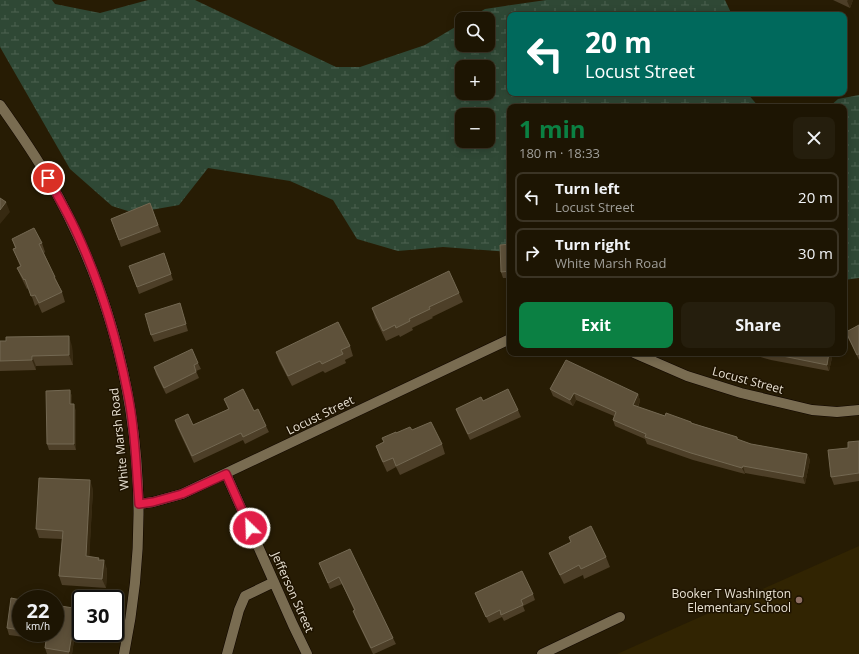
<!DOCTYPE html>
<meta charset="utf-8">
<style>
:root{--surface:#1d1503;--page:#251e0d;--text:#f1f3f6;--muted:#a09f9a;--line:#3b3425;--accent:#0b8043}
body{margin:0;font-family:"Open Sans",sans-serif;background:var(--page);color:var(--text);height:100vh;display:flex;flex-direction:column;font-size:15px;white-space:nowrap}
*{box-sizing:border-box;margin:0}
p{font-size:13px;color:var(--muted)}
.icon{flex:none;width:22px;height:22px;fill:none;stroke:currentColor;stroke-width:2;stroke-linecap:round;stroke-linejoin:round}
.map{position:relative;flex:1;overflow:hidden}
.sheet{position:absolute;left:507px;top:104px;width:340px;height:252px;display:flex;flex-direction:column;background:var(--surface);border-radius:8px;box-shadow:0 2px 10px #0003,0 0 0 1px var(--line)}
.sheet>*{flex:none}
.top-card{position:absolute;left:507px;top:12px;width:340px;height:84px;border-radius:8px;box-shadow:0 2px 10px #0003,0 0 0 1px var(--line);background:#00695c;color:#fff;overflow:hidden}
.tools{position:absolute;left:455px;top:12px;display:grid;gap:8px}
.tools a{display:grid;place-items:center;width:40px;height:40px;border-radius:8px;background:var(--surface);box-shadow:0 2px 10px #0003,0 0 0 1px var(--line);font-size:20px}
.speed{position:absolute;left:12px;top:590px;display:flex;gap:8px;font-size:20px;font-weight:700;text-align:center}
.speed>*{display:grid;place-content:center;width:52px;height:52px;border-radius:50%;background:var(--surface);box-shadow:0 2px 10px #0003,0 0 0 1px var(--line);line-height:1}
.speed small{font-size:10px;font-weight:400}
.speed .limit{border:2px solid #111;border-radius:6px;background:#fff;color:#111}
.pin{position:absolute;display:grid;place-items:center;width:34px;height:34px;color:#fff;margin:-17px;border:2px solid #fff;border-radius:50%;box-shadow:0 1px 4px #0007}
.me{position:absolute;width:44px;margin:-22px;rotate:336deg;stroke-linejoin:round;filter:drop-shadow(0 0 3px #0008)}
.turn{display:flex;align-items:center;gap:14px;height:84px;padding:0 12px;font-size:18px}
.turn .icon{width:52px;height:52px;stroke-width:2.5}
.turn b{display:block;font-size:28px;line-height:34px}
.round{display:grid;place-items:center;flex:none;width:42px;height:42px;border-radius:8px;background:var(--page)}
.headline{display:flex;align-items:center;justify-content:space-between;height:68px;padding:0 12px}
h1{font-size:24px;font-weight:700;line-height:30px;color:var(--accent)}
.primary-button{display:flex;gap:8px;margin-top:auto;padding:8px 12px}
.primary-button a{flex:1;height:46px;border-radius:8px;background:var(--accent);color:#fff;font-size:16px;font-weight:700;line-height:46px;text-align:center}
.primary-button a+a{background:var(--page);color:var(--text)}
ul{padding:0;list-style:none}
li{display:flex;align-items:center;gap:12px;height:50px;margin:0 8px 6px;padding:0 4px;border:2px solid var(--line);border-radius:8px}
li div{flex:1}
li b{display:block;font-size:15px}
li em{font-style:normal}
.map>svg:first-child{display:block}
.built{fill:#312402}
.wetland{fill:url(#wetland-marsh);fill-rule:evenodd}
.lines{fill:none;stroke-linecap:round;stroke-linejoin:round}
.minor-casing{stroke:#100600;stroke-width:11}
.minor{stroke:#796c51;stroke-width:10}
.wall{fill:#4d3f28}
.shaded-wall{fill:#372a12}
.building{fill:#5e513a;stroke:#736852}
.route-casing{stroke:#92132f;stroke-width:10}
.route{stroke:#e11d48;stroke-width:7}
.education-dot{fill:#8d6e63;stroke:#1e1300;stroke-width:1.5}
.labels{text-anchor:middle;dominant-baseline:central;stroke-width:3;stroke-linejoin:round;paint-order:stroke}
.street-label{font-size:12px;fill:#e9e2d3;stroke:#1e1300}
.poi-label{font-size:12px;fill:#e9e2d3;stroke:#1e1300;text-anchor:end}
</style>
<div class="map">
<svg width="859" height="654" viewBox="0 0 859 654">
<defs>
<pattern id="wetland-marsh" width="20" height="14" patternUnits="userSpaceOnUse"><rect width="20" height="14" fill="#2f4835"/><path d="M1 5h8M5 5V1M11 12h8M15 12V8" fill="none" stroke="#4d6251"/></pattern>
</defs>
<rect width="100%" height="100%" fill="#271c04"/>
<path class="built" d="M859,546V654H617Z"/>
<path class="wetland" d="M0,0H52L55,4L100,13L148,0H195L336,67H360L425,45L462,23V45H488V19H468L485,9L546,0H725L732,15H510V93H747L759,107H510V252L443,247L398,251L357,239L333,200L290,181L208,168L179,205L134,213L112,206L70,169L0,47ZM462,67H488V93H462ZM462,115H488V141H462Z
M859,95V278L844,280V107H829L838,99Z"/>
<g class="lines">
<g class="minor-casing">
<path id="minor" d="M0,105C17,129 34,153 48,178C132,325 158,489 124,654
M634,353L687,376L741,393L812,410L837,412L859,410
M226,474L293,625L307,654
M139,504L153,502L182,494L510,339
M227,654L239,610L245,596L274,582
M542,654L620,617"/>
</g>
<use href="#minor" class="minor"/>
</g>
<path class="wall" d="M833,0H853L850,8Z
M150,203L161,232L121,247L111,219Z
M12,239L42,243L45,252L44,253L62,292L65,302L42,313L38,304L35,306L29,288L27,289L21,277L17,268L20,266L13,249L15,248Z
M510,244V278H503L501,272Z
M164,253L173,280L139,294L129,266Z
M459,293L463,302L432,317L433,318L412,328L413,330L400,337L399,335L386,341L375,318L372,308Z
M180,303L188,331L154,342L151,335Z
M859,325V360L848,338L846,332Z
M0,341L72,346L73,365L36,366V370L0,371Z
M350,346L353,356L345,360L346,363L325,373L323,371L292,386L279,361L276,352Z
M746,353H833L829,371L771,360Z
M198,363L201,369L196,371L199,378L166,394L156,374L154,367Z
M550,389L638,394L640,401L638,407L665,416L691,422L692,423L737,437L739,440L751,444L807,454L810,460L805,484L745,473V474L693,460L647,444L645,439L615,426L613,420L614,416L576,400L573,406L553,396Z
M70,390L72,397V404L76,411V450H49L47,444Z
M224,399L254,411L266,426L269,432L245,444L243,440L194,463L177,427L175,420L193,425L228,409Z
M456,409L518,410L521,417L470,440L458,415Z
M412,430L442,444L445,454L400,475L396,467L387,472L379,455L376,446L383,442L396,433Z
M859,441V481L834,485L831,477L848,448Z
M93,489L89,557L100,560L107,569L106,588L62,585L59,576L62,539L39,538L36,529Z
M569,537L606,557L610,567L584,579L583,575L564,584L553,562L549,553L571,542Z
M350,549L393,638L396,644L374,654H373L355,617L353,611L354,610L342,584L330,589L319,563Z
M475,593L533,594L535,600L523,606L525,611L504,621L502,617L489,623L478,600Z
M21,600V633H55L81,614L77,641L74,640L72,654H47L45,648L46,640L9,635L7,628Z"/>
<path class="shaded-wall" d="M848,0H853L850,8L847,1Z
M6,202L10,212L0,224V210Z
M69,336L72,346L73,365L69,355Z
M829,353H833L829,371L827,365Z
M32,356L36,366V370L32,360Z
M70,390L72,397V411L70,404Z
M574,393L576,400L573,406L570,400Z
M638,394L640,401L635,412L633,405Z
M74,404L76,411V450L74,444Z
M807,454L810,460L805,484L803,477Z
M743,466L745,473V474L742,468Z
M90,480L93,489L89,565L86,556Z
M104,560L107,569L106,588L102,579Z
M79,609L81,614V617L77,641L74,634Z
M72,634L74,640L72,654H69V652Z"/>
<path class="building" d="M0,198L6,202L0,210Z
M150,203L158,225L119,240L111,219Z
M34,228L42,243L39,244L55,277H54L62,292L39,303L35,295L31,296L25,279L24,280L17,268L21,266L13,249L16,248L12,239Z
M510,244V271L501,272L500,245Z
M164,253L171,274L137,287L129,266Z
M449,271L459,293L429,307L430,309L409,319L410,321L396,328L395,325L383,331L372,308Z
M180,303L186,324L151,335L145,314Z
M338,322L350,346L341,350L343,354L322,364L320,361L288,376L276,352Z
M859,325V354L857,355L846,332Z
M69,336V355L32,356V360L0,361V341H6V337Z
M192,349L198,363L194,365L196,372L164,388L154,367Z
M768,353H829L827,365Z
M566,360L638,394L633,405L665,416L666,413L691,422V423L737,437V439L751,444L807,454L803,477L743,466L742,468L691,453L645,437L646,434L613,420L616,412L574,393L570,400L550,389Z
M243,389L254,411L258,409L266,426L243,437L241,433L192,456L175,420L188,414L193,425L229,409L224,399Z
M508,389L518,410L468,434L456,409L481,397L483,401Z
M70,390V404H74V444H47L46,391Z
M431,422L442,444L396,466L393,458L383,462L376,446L384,442L382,438L396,432V433L410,427L412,430Z
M859,441V473L831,477L828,450L848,448V442Z
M39,478L90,480L86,556L99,558L98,560H104L102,579L59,576L63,531L36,529Z
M591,526L606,557L581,569L579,565L560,575L549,553L571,542L569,537Z
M350,549L393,638L371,648L353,611L355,610L339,577L328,583L319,563Z
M522,571L533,594L521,600L523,605L501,615L500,610L486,617L475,593Z
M11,598L21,600V630L7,628Z
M55,605L79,609L74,634H72L69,652L45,648L47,634L40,633H55Z"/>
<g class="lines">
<g class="route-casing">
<path id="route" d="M48,178C57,195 67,212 75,229C99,280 116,335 127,390C135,427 136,466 139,504L153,502L182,494L226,474L250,528"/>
</g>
<use href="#route" class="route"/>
</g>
<circle class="education-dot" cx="799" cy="600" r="4"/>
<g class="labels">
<g class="street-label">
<text transform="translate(748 380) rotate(15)">Locust Street</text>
<text transform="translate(320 415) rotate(-26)">Locust Street</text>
<text transform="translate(119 439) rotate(-96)">White Marsh Road</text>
<text transform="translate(293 592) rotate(66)">Jefferson Street</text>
</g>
<g class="poi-label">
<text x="791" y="593">Booker T Washington<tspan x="791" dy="14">Elementary School</tspan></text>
</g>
</g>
</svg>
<div class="tools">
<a><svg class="icon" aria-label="search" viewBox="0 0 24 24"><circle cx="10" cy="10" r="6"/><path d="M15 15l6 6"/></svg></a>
<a>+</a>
<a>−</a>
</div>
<div class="speed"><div>22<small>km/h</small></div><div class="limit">30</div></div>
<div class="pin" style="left:48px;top:178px;background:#d93025"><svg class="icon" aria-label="arrive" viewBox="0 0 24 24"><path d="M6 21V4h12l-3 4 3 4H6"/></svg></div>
<svg class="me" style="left:250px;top:528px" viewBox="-20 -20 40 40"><circle r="17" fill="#e11d48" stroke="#fff" stroke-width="3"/><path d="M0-11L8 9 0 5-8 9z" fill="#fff"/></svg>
<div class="top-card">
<div class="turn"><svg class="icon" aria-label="left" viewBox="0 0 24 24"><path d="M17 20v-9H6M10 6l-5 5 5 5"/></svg><div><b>20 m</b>Locust Street</div></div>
</div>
<section class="sheet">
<div class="headline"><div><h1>1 min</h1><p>180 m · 18:33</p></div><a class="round"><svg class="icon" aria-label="close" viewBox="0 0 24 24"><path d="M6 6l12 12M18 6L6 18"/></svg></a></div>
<ul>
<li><svg class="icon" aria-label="left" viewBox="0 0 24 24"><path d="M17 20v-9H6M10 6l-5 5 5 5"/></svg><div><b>Turn left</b><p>Locust Street</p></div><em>20 m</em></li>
<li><svg class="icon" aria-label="right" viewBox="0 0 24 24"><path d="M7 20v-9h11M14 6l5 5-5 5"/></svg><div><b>Turn right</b><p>White Marsh Road</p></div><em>30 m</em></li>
</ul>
<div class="primary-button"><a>Exit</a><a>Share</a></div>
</section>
</div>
